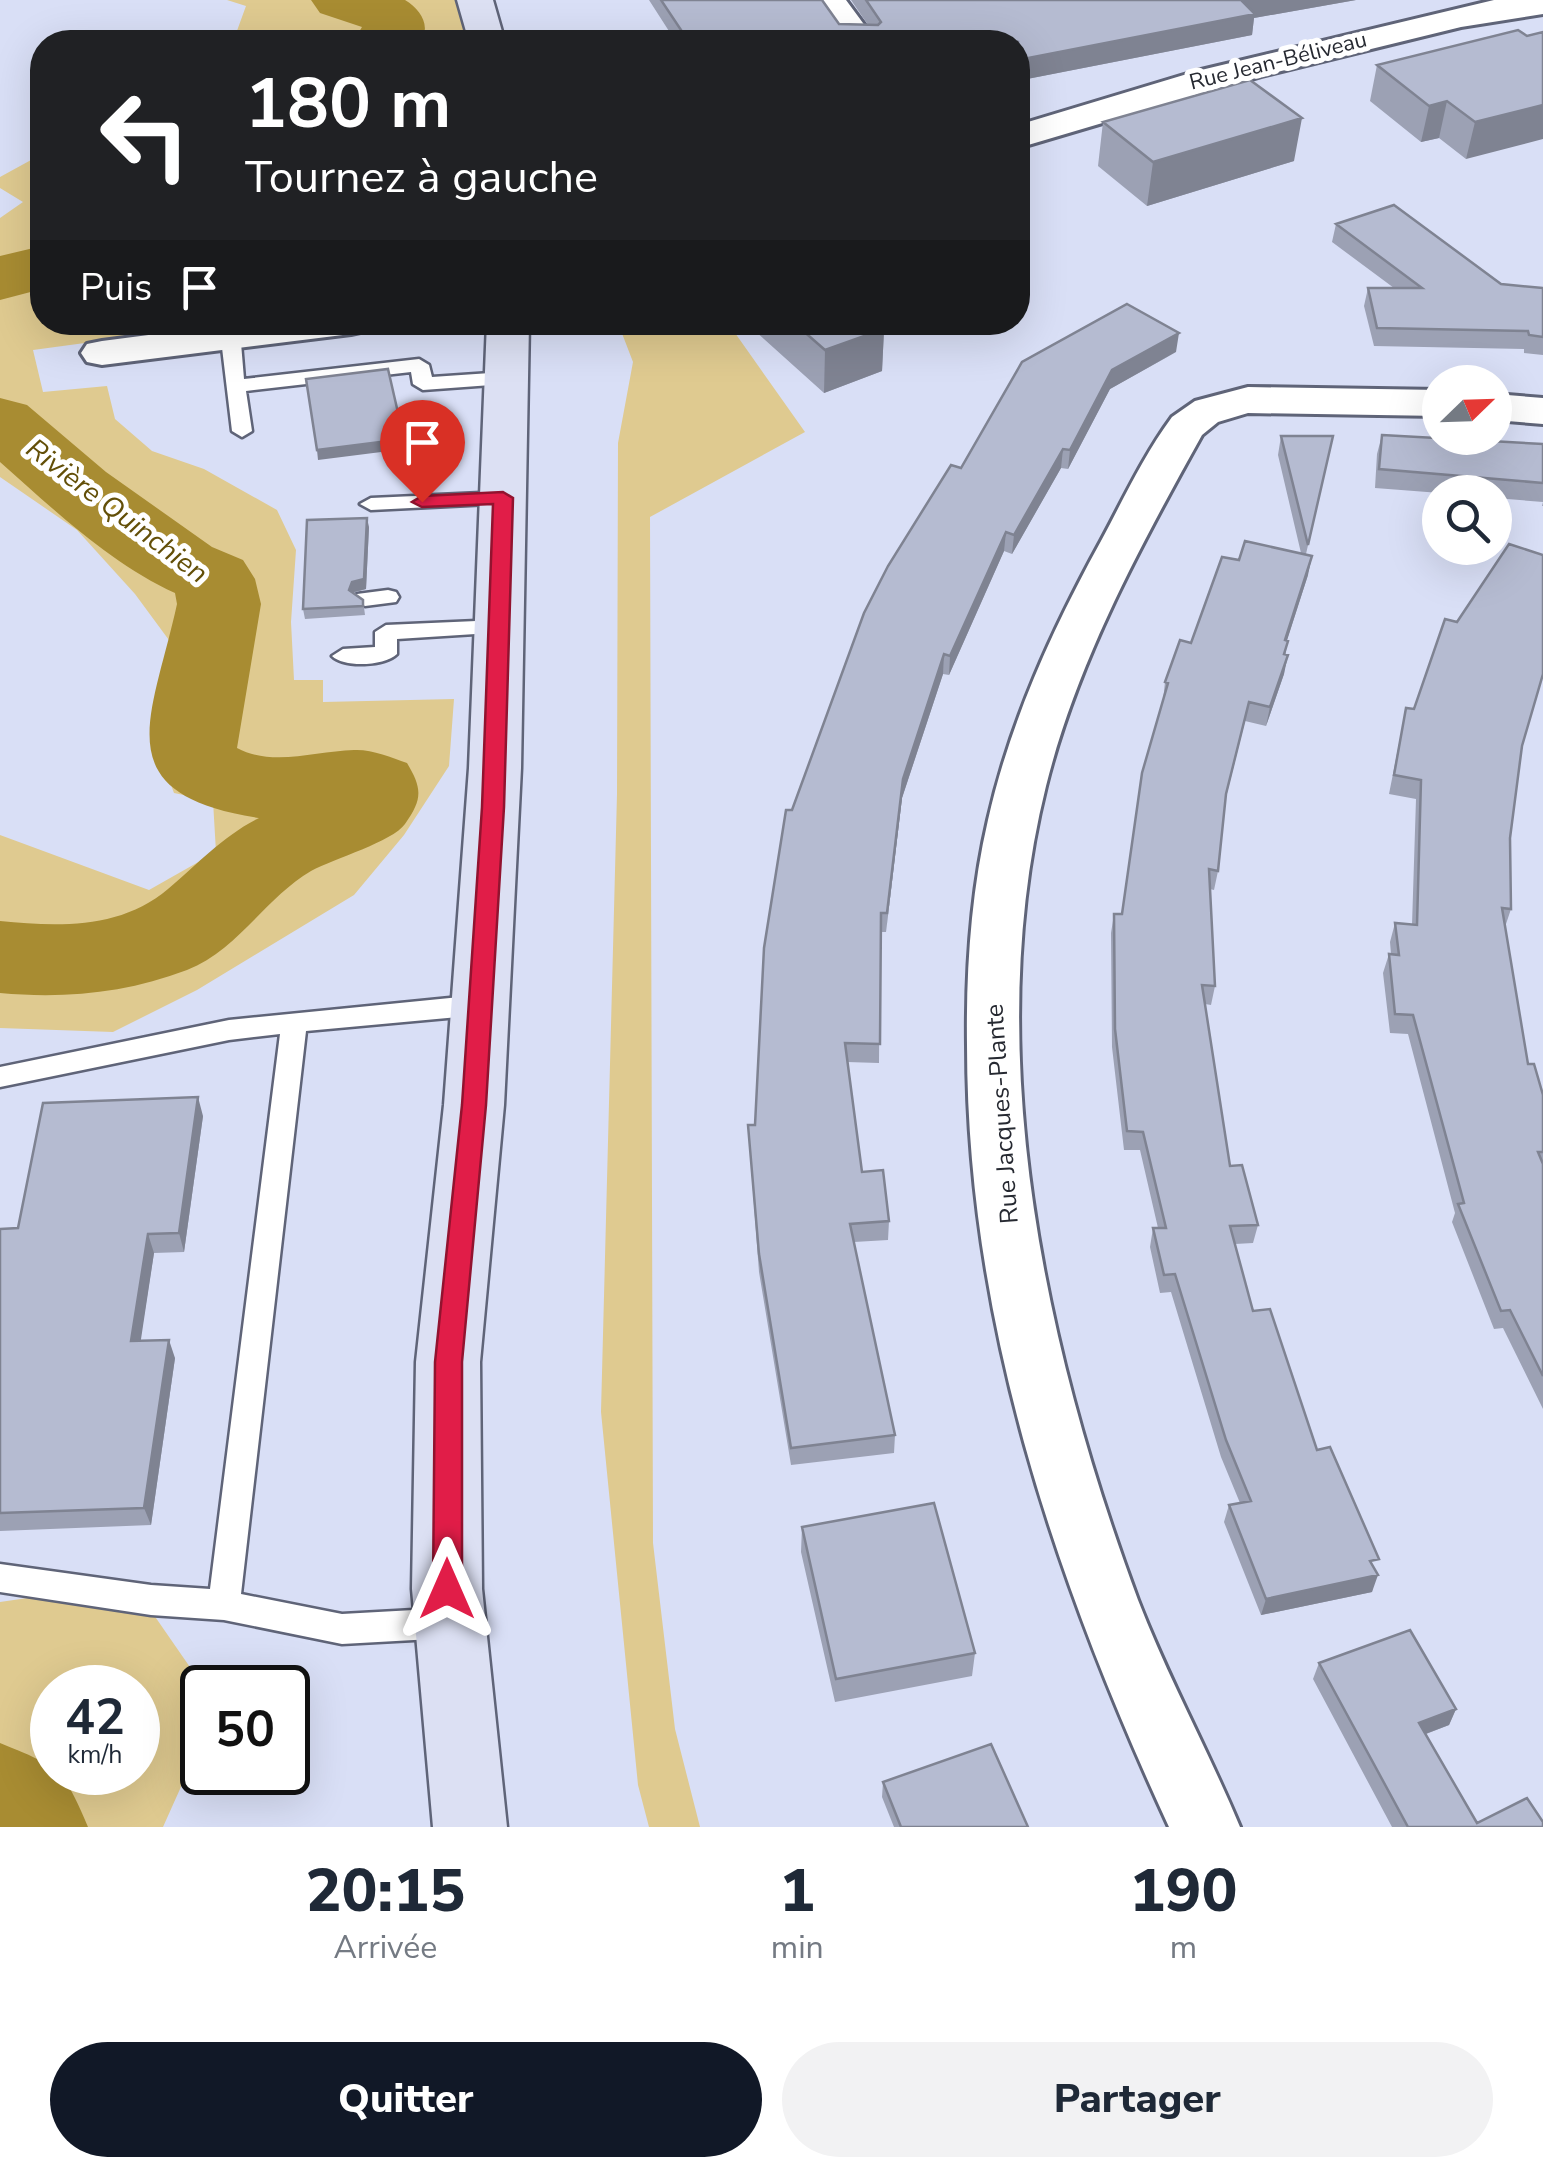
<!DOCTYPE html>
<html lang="fr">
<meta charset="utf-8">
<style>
:root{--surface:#fff;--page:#f2f2f3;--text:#1f2937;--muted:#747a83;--accent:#111827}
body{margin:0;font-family:"Nunito Sans",sans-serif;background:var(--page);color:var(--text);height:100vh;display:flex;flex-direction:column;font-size:38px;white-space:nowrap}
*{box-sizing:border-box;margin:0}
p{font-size:32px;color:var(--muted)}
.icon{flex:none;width:55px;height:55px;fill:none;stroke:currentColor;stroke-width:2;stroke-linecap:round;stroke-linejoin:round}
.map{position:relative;height:1827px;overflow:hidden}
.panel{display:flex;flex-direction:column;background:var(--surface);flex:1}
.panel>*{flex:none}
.banner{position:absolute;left:30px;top:30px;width:1000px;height:305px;border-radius:40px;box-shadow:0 10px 40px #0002;background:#202124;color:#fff;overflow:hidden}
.needle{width:65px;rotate:67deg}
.buttons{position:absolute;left:1422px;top:365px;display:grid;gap:20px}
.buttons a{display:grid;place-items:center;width:90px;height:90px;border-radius:50%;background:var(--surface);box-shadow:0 10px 40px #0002;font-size:50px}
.speed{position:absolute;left:30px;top:1665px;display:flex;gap:20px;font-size:50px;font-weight:700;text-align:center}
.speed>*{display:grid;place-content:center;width:130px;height:130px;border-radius:50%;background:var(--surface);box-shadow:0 10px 40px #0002;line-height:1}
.speed small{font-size:25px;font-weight:400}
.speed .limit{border:5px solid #111;border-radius:15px;background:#fff;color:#111}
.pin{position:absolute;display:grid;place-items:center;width:85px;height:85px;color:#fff;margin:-102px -42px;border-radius:50% 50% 50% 0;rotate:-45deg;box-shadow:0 0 10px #0007}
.pin .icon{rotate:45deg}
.me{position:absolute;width:110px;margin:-55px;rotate:0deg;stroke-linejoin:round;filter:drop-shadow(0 0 8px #0008)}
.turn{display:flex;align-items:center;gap:35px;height:210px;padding:0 50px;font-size:45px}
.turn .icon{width:130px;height:130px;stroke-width:2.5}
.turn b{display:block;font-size:70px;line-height:85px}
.then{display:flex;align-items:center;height:95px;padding:0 50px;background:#0003;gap:20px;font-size:38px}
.eta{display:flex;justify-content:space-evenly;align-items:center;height:170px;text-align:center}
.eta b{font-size:60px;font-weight:800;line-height:70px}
.action{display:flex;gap:20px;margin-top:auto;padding:20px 50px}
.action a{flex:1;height:115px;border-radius:60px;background:var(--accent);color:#fff;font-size:40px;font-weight:800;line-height:115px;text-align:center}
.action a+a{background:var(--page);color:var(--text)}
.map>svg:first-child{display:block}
.green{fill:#dfca90;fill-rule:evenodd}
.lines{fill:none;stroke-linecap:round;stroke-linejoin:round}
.river{fill:#a88c32;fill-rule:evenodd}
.lane-casing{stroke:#5f6478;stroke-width:5}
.street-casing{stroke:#5f6478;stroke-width:6}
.secondary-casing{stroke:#5f6478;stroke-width:5}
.lane{fill:#fff;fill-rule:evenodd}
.street{fill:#fff;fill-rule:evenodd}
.secondary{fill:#dce0f3;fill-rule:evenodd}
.wall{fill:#9ca1b4}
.shaded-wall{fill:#7f8392}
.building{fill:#b5bbd1;stroke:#7f8392;stroke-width:2.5}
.route{fill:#e11d48;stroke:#92132f;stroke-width:2.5}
.labels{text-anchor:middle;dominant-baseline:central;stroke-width:10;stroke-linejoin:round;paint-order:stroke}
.far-street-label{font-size:22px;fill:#262931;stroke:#fff}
.street-label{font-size:25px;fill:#262931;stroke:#fff}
.water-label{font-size:28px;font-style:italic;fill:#634f08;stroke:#fff}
</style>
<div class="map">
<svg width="1543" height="1827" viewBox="0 0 1543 1827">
<rect width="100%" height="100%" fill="#d9dff6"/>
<path class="green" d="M227,0H455L469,42H226L234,39L246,6Z
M42,154V322L233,323L33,350L43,392L107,386L115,419L152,451L204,469L277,510L296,550L291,622L294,680H323V702L454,699L449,766L404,835L354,895L197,990L113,1032L0,1028V835L149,890L216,852L213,801L174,793L150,729L177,651L135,594L77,530L0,477V218L23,202L0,188V177Z
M618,323H728L805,432L650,517L653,1543L675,1729L700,1827H649L638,1785L601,1412L617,794L618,443L633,362Z
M62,1593L147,1605L194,1673L197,1751L163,1827H0V1602ZM52,1688H138V1772H52Z"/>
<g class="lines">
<path class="river" d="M311,0H405C420,9 432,26 420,42H353L362,27L320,13Z
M42,246V289L0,300V256Z
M0,398L27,405L106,472L212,547L243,560L255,579L261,604L237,748C273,767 316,751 354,750C371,749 391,757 407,763C422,788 423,799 405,824C392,842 335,858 311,871C265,898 238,950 187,970C127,993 64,999 0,993V921C59,927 121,929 168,889C199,863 223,836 259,818C103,794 152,719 177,604L175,593C111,564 53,509 0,462Z
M0,1743C59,1767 63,1768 88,1827H0Z"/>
<g class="lane-casing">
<path id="lane" d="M230,325L240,331L244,379L419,359L429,365L432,377L505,372L515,378L505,384L423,390L413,384L411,372L246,391L252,431L242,437L232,431L220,331Z
M503,492L514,498L510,503L371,510L360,504L371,498Z
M388,590L396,592L399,597L396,602L365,606L354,599L357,594Z
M499,620L510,627L507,632L397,639V654C385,666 344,668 332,656L343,649L375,647V632L386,625Z
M480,995L489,998L493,1005L489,1012L480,1015L306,1031L241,1594L342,1614L450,1608L461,1613L466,1623L461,1633L450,1638L342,1644L224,1620L151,1615L0,1592V1564L151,1585L210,1589L280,1034L229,1040L0,1087V1067L229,1020Z"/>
</g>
<g class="street-casing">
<path id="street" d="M811,0H846L877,42H842Z
M1494,0H1543V14L1461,27L1261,76L1018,148V125L1197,71Z
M249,322H371L365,331L351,334L102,365L87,362L81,353L87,344L102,341Z
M1248,387L1440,390V416L1248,413L1218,422L1202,435C1140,546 1077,662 1046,786C980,1050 1045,1350 1138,1600C1168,1678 1208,1750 1240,1827H1169C1055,1580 967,1320 967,1045C966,970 971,893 988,820C1010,722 1052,630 1101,541C1123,500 1144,455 1172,417L1195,401Z
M1495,394L1543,398V424L1495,420Z"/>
</g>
<g class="secondary-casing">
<path id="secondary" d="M457,0H493L505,42H469Z
M487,322H529L521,768L504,1105L480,1362L482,1589L507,1827H433L412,1589L416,1362L444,1105L469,768Z"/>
</g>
<use href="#lane" class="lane"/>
<use href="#street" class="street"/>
<use href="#secondary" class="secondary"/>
</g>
<path class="wall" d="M649,0H822L839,24L868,25L851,0H1356L1254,18L1252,35L1027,79L1025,96L1018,42H676Z
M1527,36L1466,159L1439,138L1421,142L1370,101L1377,65Z
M1103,122L1294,161L1147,206L1098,166Z
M1336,224L1501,284L1543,288V355L1524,353V349L1374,346L1364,306L1368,288H1394L1332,242Z
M745,322H904L884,330L882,371L824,393Z
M1176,352L1110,389L1068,469L1061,468L1012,554L1004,551L949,675L943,674L902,798L886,932H880L879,1063L847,1062L862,1172L889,1221L888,1240L854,1242L895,1435L894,1453L791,1465L759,1272L748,1125H755L792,810L961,468Z
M1382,435L1543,444V506H1542L1543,502L1495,498V492L1440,493L1375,488L1377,454Z
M1281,436H1333L1306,554L1308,575L1287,640L1284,674L1266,726L1245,721L1225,801L1218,871L1214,890L1210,889L1215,986L1211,1005L1205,1004L1230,1166L1258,1225L1253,1243L1235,1244L1253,1311L1317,1450L1375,1570L1372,1592L1261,1615L1224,1522L1229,1505L1240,1503L1221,1457L1171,1292L1160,1293L1150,1247L1153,1228H1158L1140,1150H1124L1112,1047L1111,933L1114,914H1122L1163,701L1165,682L1191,643L1239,560L1301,553L1278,455Z
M369,527L366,589L353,593L363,600L365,615L305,619L303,609Z
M1406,708L1522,746L1510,838L1511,909L1505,927L1528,1064L1543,1095V1409L1503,1328L1494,1329L1452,1222L1455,1213L1408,1034L1390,1033L1383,973L1389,954H1391L1390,942L1395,923L1412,925L1416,799L1389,794Z
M203,1116L184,1252L154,1253L140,1341L175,1358L151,1525L0,1531V1229L18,1228Z
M802,1527L975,1653L972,1676L835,1702L801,1552Z
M1319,1663L1456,1709L1449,1725L1426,1734L1477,1823L1543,1827H1392L1313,1679Z
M883,1782L1028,1827H894L882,1797Z"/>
<path class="shaded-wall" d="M1241,0H1356L1254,18L1252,35L1027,79L1025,96L1018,97V60Z
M1447,101L1439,138L1421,142L1429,106Z
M1543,105V139L1466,159L1475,122Z
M1302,118L1294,161L1147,206L1153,162Z
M850,322H904L884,330L882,371L824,393L825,350Z
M1179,333L1176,352L1110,389L1068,469L1070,450L1112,370Z
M404,439L405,449L318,460L317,450Z
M1063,449L1061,468L1012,554L1014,535Z
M367,518L369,527L366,589L354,592L350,600L349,590Z
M1006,532L1004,551L949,675L950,656Z
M1312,556L1308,575L1281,659L1285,640Z
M944,654L943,674L902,798L886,932L903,779Z
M1288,655L1284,674L1266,726L1270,707Z
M198,1097L203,1116L184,1252L179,1233Z
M148,1234L154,1253L138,1359L131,1341Z
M169,1340L175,1358L151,1525L144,1508Z
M1378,1575L1372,1592L1261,1615L1266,1599Z
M1456,1709L1449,1725L1412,1739L1419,1723Z"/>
<path class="building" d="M661,0H822L839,24L878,25L881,22L866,0H1244H1241L1255,14L1018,60V42H689Z
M1518,30L1527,36L1543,32V105L1475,122L1447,101L1429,106L1377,65Z
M1018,64L1027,75L1018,77Z
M1250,80L1302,118L1153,162L1103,122Z
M1394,205L1501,284L1543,288V337L1529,335L1528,331L1377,328L1368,288H1422L1336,224Z
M1127,304L1179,333L1112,370L1070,450L1063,449L1014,535L1006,532L950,656L944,654L903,779L887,913H881L880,1044L845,1043L862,1172L883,1170L889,1221L850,1224L895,1435L791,1448L759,1254L748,1125H755L764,948L786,810H792L864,613L888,566L951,465L961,468L1022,362Z
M793,322H877L884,329L825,350Z
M388,369L404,439L317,450L306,379Z
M1382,435L1543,444V483L1379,469Z
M1281,436H1333L1308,545Z
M367,518L364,579L352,582L349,590L363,600V606L303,609L307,520Z
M1245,541L1312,556L1285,640L1288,641L1284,654L1288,655L1270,707L1249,702L1226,794L1218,871L1209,869L1215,986L1202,985L1230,1166L1242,1165L1258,1225L1230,1226L1253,1311L1270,1309L1317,1450L1330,1447L1379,1559L1370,1561L1378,1575L1266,1599L1229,1505L1251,1501L1226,1440L1175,1274L1164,1275L1153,1228H1166L1143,1132L1127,1131L1115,1029L1114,914H1122L1142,773L1168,683L1165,682L1180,640L1191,643L1222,557L1239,560Z
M1509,544L1543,555V674L1522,746L1510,838L1511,909L1502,908L1528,1064H1534L1543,1095V1152H1538L1543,1164V1376L1510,1310L1501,1311L1458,1204L1464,1203L1413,1015L1395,1014L1389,954L1399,955L1395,923L1417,925L1421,780L1394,775L1406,708L1414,709L1445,619L1457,622Z
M198,1097L179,1233L148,1234L131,1341L169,1340L144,1508L0,1513V1229L18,1228L43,1103Z
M934,1503L975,1653L836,1679L802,1527Z
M1410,1630L1456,1709L1419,1723L1477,1823L1527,1798L1543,1822V1827H1408L1319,1663Z
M991,1744L1028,1827H901L883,1782Z"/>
<path class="route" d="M503,492L513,498L504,807L486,1105L462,1362V1589L457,1598L447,1602L437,1598L433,1589L435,1362L462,1105L482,807L493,504L422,507L412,502L422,496Z"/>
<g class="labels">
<g class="far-street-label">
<text transform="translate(1278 61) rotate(-14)">Rue Jean-Béliveau</text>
</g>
<g class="street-label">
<text transform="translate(1002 1114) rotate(-94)">Rue Jacques-Plante</text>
</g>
<g class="water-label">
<text transform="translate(117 511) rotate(37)">Rivière Quinchien</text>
</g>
</g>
</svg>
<div class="buttons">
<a><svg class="needle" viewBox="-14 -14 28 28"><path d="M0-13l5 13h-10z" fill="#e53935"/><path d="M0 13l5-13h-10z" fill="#747a83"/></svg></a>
<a><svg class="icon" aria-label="search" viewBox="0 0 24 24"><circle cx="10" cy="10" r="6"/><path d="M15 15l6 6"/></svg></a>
</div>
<div class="speed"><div>42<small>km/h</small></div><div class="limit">50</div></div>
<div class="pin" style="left:422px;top:502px;background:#d93025"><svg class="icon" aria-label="arrive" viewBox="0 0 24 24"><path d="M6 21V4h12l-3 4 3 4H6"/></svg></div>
<svg class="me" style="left:447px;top:1589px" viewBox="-20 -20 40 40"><path d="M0-17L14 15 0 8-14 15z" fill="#e11d48" stroke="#fff" stroke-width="4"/></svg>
<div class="banner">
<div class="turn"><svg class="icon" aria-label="left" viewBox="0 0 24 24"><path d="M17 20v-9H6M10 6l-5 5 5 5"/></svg><div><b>180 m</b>Tournez à gauche</div></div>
<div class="then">Puis<svg class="icon" aria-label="arrive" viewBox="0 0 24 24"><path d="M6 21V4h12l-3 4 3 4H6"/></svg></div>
</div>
</div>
<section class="panel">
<div class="eta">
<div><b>20:15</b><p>Arrivée</p></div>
<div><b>1</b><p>min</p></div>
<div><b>190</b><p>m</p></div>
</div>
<div class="action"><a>Quitter</a><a>Partager</a></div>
</section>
